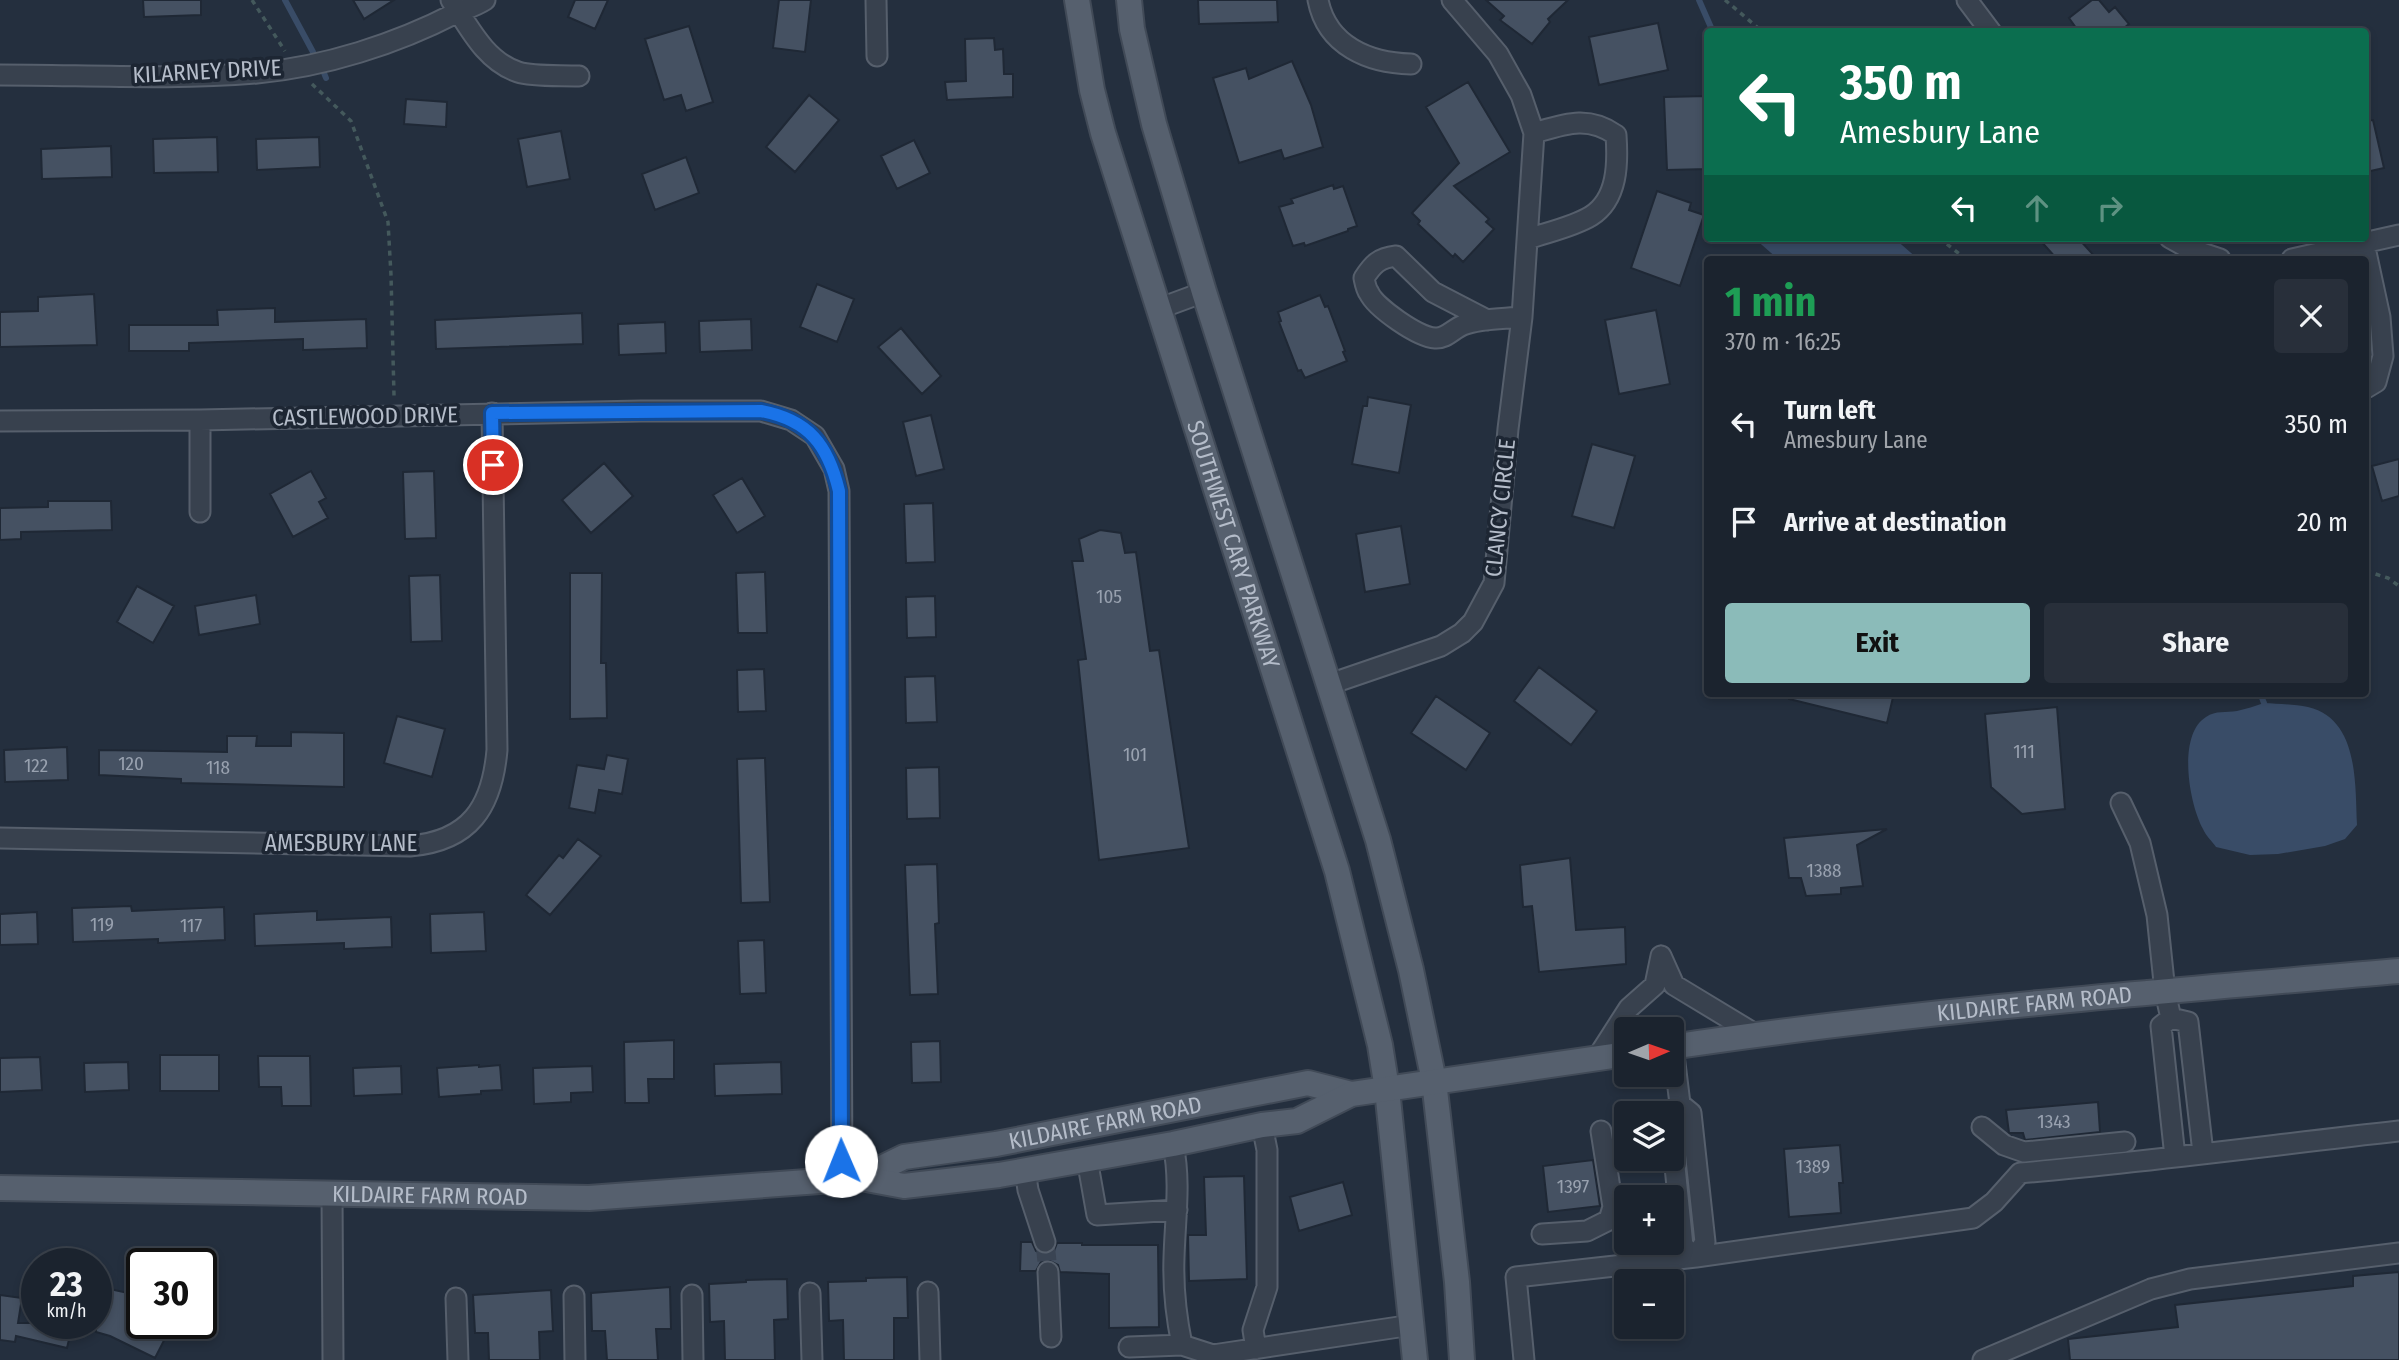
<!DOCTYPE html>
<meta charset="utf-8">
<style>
:root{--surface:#1b232e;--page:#282f3a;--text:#f1f3f6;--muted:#a0a4aa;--line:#39404a;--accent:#8bbbb9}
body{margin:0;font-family:"Fira Sans Condensed",sans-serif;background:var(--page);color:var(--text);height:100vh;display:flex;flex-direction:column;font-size:26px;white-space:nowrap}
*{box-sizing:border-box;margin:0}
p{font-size:23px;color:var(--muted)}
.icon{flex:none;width:38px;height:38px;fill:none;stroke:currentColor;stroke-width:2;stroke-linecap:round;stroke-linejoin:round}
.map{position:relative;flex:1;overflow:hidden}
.side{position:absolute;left:1704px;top:256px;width:665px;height:441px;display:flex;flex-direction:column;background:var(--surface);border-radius:7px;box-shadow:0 4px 10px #0003,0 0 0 2px var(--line)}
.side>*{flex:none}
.guide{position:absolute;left:1704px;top:28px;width:665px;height:214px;border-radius:7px;box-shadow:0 4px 10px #0003,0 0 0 2px var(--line);background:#0b6e4f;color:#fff;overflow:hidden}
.needle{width:46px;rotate:88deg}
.buttons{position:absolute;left:1614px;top:1017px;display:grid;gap:14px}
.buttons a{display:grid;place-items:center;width:70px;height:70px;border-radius:7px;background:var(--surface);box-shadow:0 4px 10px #0003,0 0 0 2px var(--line);font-size:35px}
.speed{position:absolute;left:21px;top:1248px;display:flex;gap:14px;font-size:35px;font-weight:700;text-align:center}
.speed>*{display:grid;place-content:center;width:91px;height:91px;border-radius:50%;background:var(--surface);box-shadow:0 4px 10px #0003,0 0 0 2px var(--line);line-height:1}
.speed small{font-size:18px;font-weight:400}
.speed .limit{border:4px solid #111;border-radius:10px;background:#fff;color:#111}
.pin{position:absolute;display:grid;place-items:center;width:60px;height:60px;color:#fff;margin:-30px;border:4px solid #fff;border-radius:50%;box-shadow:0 2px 7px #0007}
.me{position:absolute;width:77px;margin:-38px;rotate:359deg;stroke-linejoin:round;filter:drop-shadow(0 0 5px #0008)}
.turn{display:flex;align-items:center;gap:24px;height:147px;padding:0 21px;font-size:32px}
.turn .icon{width:91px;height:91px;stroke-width:2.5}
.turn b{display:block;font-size:49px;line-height:60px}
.lanes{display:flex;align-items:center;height:66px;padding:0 21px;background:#0003;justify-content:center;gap:35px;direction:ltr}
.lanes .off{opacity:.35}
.round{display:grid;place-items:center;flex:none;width:74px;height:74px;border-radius:7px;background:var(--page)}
.headline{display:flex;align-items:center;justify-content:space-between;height:119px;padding:0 21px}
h1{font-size:42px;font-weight:700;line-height:52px;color:#1e9e55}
.action{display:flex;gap:14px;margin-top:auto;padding:14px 21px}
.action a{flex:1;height:80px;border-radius:7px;background:var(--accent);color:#111;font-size:28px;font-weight:700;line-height:80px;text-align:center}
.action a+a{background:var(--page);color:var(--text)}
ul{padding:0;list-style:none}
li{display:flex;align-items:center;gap:21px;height:98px;padding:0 21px}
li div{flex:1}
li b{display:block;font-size:26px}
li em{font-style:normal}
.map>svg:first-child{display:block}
.water{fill:#394c67}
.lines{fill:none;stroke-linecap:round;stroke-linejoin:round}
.stream{stroke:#394c67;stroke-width:6}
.building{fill:#455162;stroke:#1f2835;stroke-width:2}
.minor-tunnel{stroke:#3a4453;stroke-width:19;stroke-dasharray:19 10;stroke-linecap:butt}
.minor-casing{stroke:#565f6c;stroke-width:23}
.major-casing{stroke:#414a57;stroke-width:28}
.path{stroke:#44595c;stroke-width:3.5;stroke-dasharray:5 5;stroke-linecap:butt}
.minor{stroke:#38414e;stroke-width:19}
.major{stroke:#56606e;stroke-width:24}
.route-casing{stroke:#114b97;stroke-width:18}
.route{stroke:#1a73e8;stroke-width:12}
.labels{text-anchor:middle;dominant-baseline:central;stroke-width:7;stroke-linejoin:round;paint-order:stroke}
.number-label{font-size:19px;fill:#98a1af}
.street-label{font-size:23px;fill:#b4bcc9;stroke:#1d2633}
</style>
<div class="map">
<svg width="2399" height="1360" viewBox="0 0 2399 1360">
<rect width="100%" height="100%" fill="#242f3e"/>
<path class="water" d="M1754,238H1894L1918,259H1778Z
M2264,703C2278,704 2294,704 2308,707C2359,719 2355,784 2357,825L2345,839L2325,846L2278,854L2250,855L2216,847C2212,841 2206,836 2203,829C2189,804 2177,735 2206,717C2216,710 2226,713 2237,711C2246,709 2255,706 2264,703Z"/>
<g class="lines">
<path class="stream" d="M285,0L313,52
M1699,0L1713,32
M324,73L326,78
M2260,693L2264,703"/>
</g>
<path class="building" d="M143,0H201V15L144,17Z
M353,0H394L364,19Z
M575,0H608L595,29L568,17Z
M779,0H811L805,52L773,48Z
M1198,0H1277L1278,22L1199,24Z
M1486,0H1568L1548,19L1550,22L1532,44L1500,20L1504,16Z
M2092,0H2099L2109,12L2115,7L2129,24L2119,32H2079L2069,18Z
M1658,23L1668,70L1599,85L1589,37Z
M689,26L713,102L686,111L681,95L664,100L645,39Z
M994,38L995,50L1003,49L1004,74H1013V97L947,100L945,82L966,81L965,39Z
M1292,61L1311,105L1323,147L1284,159L1281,150L1239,163L1213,78L1246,68L1249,79Z
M1468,82L1510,152L1454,186L1489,219L1486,222L1494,229L1463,262L1455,254L1453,257L1418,224L1420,221L1412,213L1459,163L1426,107Z
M809,95L839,120L795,172L766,147Z
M1708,96V169L1667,170L1664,97Z
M406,99L447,102L446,127L404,124Z
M2373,120L2384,168L2366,172V121Z
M561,131L570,179L527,187L518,139Z
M217,137L218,172L154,173L153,139Z
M319,137L320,167L257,170L256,139Z
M914,140L930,173L897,189L881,156Z
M111,146L112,177L42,179L41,149Z
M686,157L699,193L655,210L642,174Z
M1333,185L1334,189L1343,186L1357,226L1348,229V231L1305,246L1304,243L1293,246L1279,207L1293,203L1291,199Z
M1657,191L1691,203L1689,210L1704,215L1680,286L1631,268Z
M2038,238H2078L2097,259H2057Z
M817,284L854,299L837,342L800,327Z
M94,294L97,345L0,347V312L38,311V297Z
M1320,295L1325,307L1328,306L1345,351L1343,352L1347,361L1305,378L1301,370L1298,371L1279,322L1281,321L1278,312Z
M275,308V322L366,319L367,348L303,350V339L189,343V351H129V325H218L217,310Z
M1656,310L1670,384L1619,394L1605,320Z
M582,313L583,344L436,349L435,320Z
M751,319L752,350L700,352L699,321Z
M665,322L666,353L619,355L618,324Z
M901,328L941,376L922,394L878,347Z
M1368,397L1411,405L1399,473L1352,464L1363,406H1367Z
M931,415L944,469L916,476L903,422Z
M1592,444L1635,456L1614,528L1572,516Z
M2399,459V496L2382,501L2372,466Z
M604,463L633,496L591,533L562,500Z
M311,471L326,498L319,502L328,518L293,537L270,494Z
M434,471L436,538L405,539L403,472Z
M742,478L765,516L737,533L713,495Z
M48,501H111L112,530L21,532V539L0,540V508L48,507Z
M933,503L935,562L906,563L904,504Z
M1401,526L1410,584L1365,592L1356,534Z
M1100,530L1121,533L1125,553L1136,552L1150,651L1159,650L1189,848L1099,860L1078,660L1086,659L1072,561H1083L1079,539Z
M765,572L767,633H738L736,573Z
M570,573H602L601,663H606L607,718L570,719Z
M440,575L442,641L411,642L409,576Z
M137,586L174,606L153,643L117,622Z
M256,595L260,624L199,635L195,606Z
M935,596L936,637L907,638L906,597Z
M1539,667L1597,711L1571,745L1514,701Z
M764,669L766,711L738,712L737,670Z
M935,676L937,722L906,723L905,677Z
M1789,693H1894L1887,723L1789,699Z
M1436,696L1490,733L1466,770L1411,733Z
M2057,707L2065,809L2022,814L1991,787L1985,714Z
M397,716L445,729L432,777L384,763Z
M291,732L344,733V787L181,783V779L99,775V750L227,752V736H257L256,746H291Z
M67,747L68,780L5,782L4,750Z
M607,755L628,759L622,794L599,790L595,813L569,808L577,765L604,769Z
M765,758L770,902L741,903L737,759Z
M939,767L940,818L907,819L906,768Z
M1887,829L1857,845L1863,886L1841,888V894L1806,896L1801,878H1789L1784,838Z
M578,839L601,856L550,915L526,895L559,855L563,858Z
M1570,858L1576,930L1625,927L1626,964L1539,972L1532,906L1523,907L1520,865Z
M937,864L939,923L935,924L938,994L910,995L905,865Z
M131,906L132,911L224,907L225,940L158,943V939L73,942L72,908Z
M317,911V920L391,917L392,947L344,949V943L255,946L254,914Z
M37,912L38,944L0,945V914Z
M484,912L486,951L431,953L430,914Z
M764,940L766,993L740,994L738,941Z
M674,1040V1079H648L649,1103H625L624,1042Z
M940,1041L941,1082L912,1083L911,1042Z
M160,1055H219V1091H160Z
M258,1056H310L311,1106H282L281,1087H259Z
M40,1057L42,1090L0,1092V1058Z
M128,1062L129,1090L85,1092L84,1063Z
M781,1062L782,1094L715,1096L714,1064Z
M479,1065V1067L500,1065L502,1090L481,1091V1094L439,1097L437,1068Z
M401,1066L402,1094L354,1096L353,1068Z
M592,1066L593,1092L571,1093V1102L534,1104L533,1068Z
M2098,1102L2100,1132L2025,1140L2023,1133H2009L2006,1110Z
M1840,1145L1843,1183H1839L1841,1213L1789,1217L1784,1149Z
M1593,1160L1600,1206L1548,1212L1543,1166Z
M1244,1176L1247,1279L1189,1281L1188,1235H1206L1204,1177Z
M1343,1182L1352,1215L1299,1231L1290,1197Z
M1021,1242H1032L1036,1251L1043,1254L1054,1251L1057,1243H1082V1245H1158L1159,1327L1109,1328V1274L1060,1272L1058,1265L1048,1260L1041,1262L1036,1271H1020Z
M2399,1272V1360H2070L2068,1339L2178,1327L2175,1305L2353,1286V1276Z
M907,1277L908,1318H894V1360H844L843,1320L829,1321L828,1282L866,1281V1278Z
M787,1279L788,1319L774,1320L775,1360H725L724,1321L710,1322L709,1284L746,1282V1280Z
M96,1286L142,1296V1323H173L155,1358L110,1336L96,1332Z
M670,1287L671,1329H656L658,1360H607L605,1331H592L591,1293Z
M551,1290L553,1331L539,1332L540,1360H489L488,1333H475L473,1295Z
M0,1295L22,1298L18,1323H73L67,1348L16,1336L15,1342L0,1340Z"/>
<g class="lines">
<path class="minor-tunnel" d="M1045,1242L1048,1272"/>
<g class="minor-casing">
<path id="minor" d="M451,0C469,27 485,61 518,72C533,77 561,75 579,76
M876,0L877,56
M1318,0C1327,46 1369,63 1411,64
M1452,0L1498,54L1521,95L1534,133L1522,317C1504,319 1481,318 1463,325C1453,329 1446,339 1435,338C1418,337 1376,308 1369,293C1366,289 1365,283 1364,278C1373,264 1379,258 1396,256L1433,292L1487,320
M1967,0L1991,32
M0,75C85,75 172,80 257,73C324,67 396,44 456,13C465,9 476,6 485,0
M2170,238L2190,249L2220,259
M1528,239C1548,232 1573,227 1591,216C1618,199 1618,163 1616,135C1588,115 1565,124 1534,133
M2364,243L2380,317L2383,356L2376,382L2366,388
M2292,259L2399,235
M1158,309L1204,292
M200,420V512
M0,421L200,420L641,411H761L791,420L815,436L834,469L839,491L842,1179
M1330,684L1441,646L1462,633L1473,622L1494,583L1508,429L1522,317
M2121,803L2140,843L2157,915L2165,992L2171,1018
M0,838L410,846C470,841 492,807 497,750L492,413
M1661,956L1674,985L1755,1034
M2171,1018L2188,1022L2203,1153
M2171,1018L2161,1026L2175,1157
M1597,1058L1629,1008L1655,985L1661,956
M1671,1127L1683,1246L1696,1257L1705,1242L1691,1113L1680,1104L1673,1047
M1982,1127L2004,1145L2024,1152L2125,1142
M1173,1144C1181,1182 1175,1219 1174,1258C1173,1287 1176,1316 1182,1345L1213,1355L1412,1325
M1087,1159L1097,1215L1177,1210
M1025,1170L1028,1190L1045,1242
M332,1194L333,1360
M1542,1234L1587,1231L1609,1220L1613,1207L1601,1131
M1048,1272L1051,1337
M928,1292L930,1360
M810,1293L812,1360
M692,1295L693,1360
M574,1296L575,1360
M456,1298L458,1360
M1129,1347L1182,1345
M1256,1349L1253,1330L1267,1287V1150L1262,1125
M1524,1360L1516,1277L1696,1257L1973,1218L1994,1202L2020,1173C2146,1162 2273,1145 2399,1131
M1983,1360L2151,1289L2190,1279L2399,1253"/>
</g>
<g class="major-casing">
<g id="major">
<path id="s1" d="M1077,0L1092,90L1103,133L1337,871L1380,1045L1387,1089L1415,1360"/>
<path d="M1129,0L1132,29L1154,124L1204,292L1378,840L1411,970L1434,1081L1457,1282L1462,1360"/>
<path id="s2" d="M1671,1047C1913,1011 2156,992 2399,971"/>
<path id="s3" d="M861,1178L904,1157L996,1144L1308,1083L1351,1094"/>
<path id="s4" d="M0,1188L589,1198L861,1178L904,1186L999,1175L1173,1144L1262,1125L1297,1121L1351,1094L1626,1054"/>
</g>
</g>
<path class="path" d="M252,0L285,51
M1725,0L1763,32
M312,84L351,121L388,222L391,275L394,396
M1939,238L1966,259
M2366,571L2388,578L2399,586"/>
<use href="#minor" class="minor"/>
<use href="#major" class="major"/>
</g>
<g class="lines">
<g class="route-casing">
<path id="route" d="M493,465L492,413L761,411C809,420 828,445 839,491L841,1161"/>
</g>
<use href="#route" class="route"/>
</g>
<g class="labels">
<g class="number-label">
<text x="1109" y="596">105</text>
<text x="2024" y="751">111</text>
<text x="1135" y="754">101</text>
<text x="131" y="763">120</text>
<text x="36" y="765">122</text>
<text x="218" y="767">118</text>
<text x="1824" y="870">1388</text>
<text x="102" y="924">119</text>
<text x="191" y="925">117</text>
<text x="2054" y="1121">1343</text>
<text x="1813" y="1166">1389</text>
<text x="1573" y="1186">1397</text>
</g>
<g class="street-label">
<text transform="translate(207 71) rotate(-3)">KILARNEY DRIVE</text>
<text transform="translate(365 416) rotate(-1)">CASTLEWOOD DRIVE</text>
<text transform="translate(1500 508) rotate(-84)">CLANCY CIRCLE</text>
<text stroke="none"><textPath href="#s1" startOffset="567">SOUTHWEST CARY PARKWAY</textPath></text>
<text x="341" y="843">AMESBURY LANE</text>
<text stroke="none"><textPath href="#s2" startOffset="366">KILDAIRE FARM ROAD</textPath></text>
<text stroke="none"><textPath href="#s3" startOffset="252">KILDAIRE FARM ROAD</textPath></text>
<text stroke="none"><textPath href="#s4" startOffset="430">KILDAIRE FARM ROAD</textPath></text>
</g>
</g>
</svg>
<div class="buttons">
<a><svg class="needle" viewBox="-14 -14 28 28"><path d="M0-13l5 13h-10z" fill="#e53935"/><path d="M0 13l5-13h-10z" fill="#a0a4aa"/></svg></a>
<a><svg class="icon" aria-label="layers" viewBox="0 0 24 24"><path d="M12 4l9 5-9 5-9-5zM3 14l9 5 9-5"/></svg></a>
<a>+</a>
<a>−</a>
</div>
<div class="speed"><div>23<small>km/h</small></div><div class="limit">30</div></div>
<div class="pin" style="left:493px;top:465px;background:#d93025"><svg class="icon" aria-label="arrive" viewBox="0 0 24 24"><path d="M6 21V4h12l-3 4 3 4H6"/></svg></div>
<svg class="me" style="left:841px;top:1161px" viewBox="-20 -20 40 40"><circle r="19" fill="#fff"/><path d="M0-13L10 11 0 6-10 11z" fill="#1a73e8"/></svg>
<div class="guide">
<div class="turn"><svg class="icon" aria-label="left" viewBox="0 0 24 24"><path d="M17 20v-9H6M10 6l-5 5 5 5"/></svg><div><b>350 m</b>Amesbury Lane</div></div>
<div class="lanes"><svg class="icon" aria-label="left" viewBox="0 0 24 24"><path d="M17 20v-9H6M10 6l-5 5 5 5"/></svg><svg class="icon off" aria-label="ahead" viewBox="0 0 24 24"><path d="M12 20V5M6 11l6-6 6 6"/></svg><svg class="icon off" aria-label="right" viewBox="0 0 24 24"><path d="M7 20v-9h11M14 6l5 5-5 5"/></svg></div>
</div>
<section class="side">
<div class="headline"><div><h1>1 min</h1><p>370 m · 16:25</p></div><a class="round"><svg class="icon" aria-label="close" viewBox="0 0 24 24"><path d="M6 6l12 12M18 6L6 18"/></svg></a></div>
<ul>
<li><svg class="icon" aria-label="left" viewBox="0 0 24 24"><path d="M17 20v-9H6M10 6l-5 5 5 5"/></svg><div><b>Turn left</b><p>Amesbury Lane</p></div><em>350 m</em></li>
<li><svg class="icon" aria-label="arrive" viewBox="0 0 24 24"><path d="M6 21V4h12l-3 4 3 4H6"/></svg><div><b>Arrive at destination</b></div><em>20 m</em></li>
</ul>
<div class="action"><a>Exit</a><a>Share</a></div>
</section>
</div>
